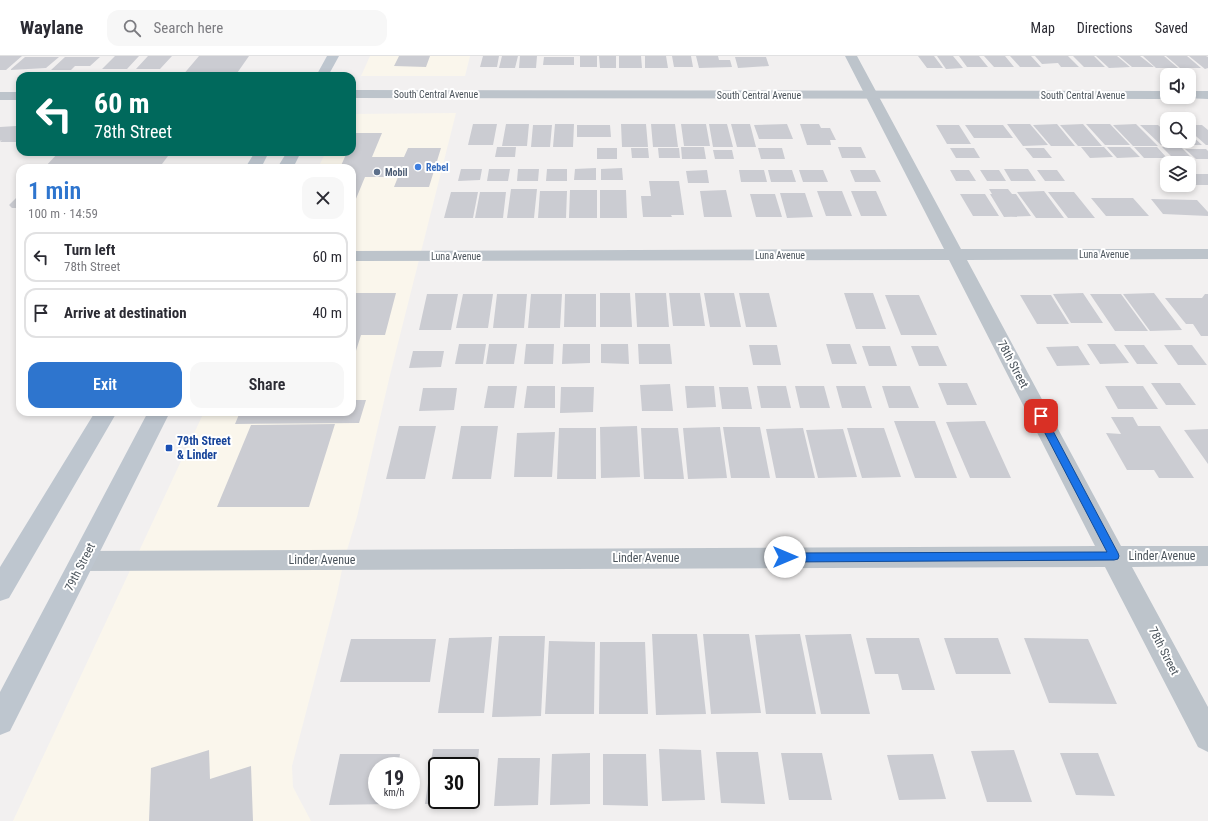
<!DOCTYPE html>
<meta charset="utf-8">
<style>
:root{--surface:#fff;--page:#f7f7f7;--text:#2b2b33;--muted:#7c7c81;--line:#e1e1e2;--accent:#2e75ce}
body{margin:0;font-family:"Roboto Condensed",sans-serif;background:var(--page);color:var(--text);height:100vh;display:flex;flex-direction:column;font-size:15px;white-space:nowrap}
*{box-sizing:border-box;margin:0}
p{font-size:13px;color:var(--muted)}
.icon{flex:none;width:22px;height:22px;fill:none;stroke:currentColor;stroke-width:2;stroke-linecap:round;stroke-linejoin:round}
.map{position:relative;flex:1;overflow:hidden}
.side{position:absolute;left:16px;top:108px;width:340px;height:252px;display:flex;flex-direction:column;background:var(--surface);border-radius:12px;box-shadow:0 2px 6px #0003}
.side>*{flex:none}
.guide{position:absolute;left:16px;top:16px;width:340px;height:84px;border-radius:12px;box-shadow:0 2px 6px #0003;background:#00695c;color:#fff;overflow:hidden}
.buttons{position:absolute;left:1160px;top:12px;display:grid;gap:8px}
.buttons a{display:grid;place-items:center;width:36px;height:36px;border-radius:8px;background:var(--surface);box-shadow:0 2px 6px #0003;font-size:20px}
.speed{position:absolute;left:368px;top:701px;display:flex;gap:8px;font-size:20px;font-weight:700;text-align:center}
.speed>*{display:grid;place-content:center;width:52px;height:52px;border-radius:50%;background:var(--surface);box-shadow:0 2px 6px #0003;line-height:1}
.speed small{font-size:10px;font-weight:400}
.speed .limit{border:2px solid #111;border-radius:6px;background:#fff;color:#111}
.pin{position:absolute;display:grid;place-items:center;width:34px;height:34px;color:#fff;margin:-17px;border-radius:8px;box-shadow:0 2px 6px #0006}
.me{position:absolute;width:44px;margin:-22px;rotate:90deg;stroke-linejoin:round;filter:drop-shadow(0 0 3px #0008)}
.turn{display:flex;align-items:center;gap:14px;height:84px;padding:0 12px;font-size:18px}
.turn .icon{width:52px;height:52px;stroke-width:2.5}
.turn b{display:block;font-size:28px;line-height:34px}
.round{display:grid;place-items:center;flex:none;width:42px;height:42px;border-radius:12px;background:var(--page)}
.summary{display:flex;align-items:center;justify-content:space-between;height:68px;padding:0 12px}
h1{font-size:24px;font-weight:600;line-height:30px;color:var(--accent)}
.cta{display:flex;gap:8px;margin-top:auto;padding:8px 12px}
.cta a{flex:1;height:46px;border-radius:12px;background:var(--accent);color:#fff;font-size:16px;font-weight:600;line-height:46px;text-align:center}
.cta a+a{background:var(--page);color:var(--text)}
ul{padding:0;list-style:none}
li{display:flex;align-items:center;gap:12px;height:50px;margin:0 8px 6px;padding:0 4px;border:2px solid var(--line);border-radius:12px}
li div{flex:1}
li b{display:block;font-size:15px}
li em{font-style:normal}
header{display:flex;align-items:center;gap:24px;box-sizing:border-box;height:56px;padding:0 20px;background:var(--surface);border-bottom:1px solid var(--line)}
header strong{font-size:19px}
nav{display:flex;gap:22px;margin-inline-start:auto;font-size:14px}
.search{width:280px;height:36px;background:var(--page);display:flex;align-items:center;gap:10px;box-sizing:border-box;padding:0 14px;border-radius:12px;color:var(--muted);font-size:15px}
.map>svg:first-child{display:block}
.commercial{fill:#faf6ec}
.building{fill:#cbccd2;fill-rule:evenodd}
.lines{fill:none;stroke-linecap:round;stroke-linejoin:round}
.minor{fill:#bdc4cb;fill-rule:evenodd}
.tertiary{fill:#bdc4cb;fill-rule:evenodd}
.secondary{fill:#bec6cf;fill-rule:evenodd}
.route{fill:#1a73e8;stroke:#114b97}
.shop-dot{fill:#3f7fe0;stroke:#fff;stroke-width:1.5}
.service-dot{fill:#5c6f8a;stroke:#fff;stroke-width:1.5}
.transit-dot{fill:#1a4fb4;stroke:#fff;stroke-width:1.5}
.labels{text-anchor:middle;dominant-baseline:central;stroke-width:4;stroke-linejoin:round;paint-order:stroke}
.far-street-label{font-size:10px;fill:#4a535b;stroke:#fff}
.far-shop-label{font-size:10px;font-weight:bold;fill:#366cbe;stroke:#fff;text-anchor:start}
.far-service-label{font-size:10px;font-weight:bold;fill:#4e5e75;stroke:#fff;text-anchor:start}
.street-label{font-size:12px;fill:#4a535b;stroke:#fff}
.transit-label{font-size:12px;font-weight:bold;fill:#164399;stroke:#fff;text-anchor:start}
</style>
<header>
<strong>Waylane</strong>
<div class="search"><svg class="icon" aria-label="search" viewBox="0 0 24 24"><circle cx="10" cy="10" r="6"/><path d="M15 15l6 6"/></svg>Search here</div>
<nav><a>Map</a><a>Directions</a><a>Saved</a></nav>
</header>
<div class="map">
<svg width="1208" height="765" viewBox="0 0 1208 765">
<rect width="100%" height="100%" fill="#f2f0f0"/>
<path class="commercial" d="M370,0H470L465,20H361Z
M456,57L390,319L357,461L344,504L337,538L292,710L293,731L311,765H13L204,356H352V112H318L326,96H352V58Z"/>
<path class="building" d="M0,0H22L6,14H0Z
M115,0H139L127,13H102Z
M148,0H172L160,13H136Z
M199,0H249L235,20H182Z
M399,0H430L426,11L394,10Z
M483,0H499L497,11H480Z
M502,0H518L515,12H499Z
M520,0H537L536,12H519Z
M580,0H597V11H580Z
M599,0H616V12H600Z
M619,0H641L642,12H619Z
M645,0H666L668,12H645Z
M672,0H691L693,11H674Z
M696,0H718L719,4H730L732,11L699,12Z
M918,0H934L943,12H927Z
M937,0H953L963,12L946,13Z
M959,0H979L988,11H967Z
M984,0H1005L1014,11H994Z
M1010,0H1031L1041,11H1020Z
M1035,0H1068L1079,11H1061L1058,7L1042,8Z
M1073,0H1094L1105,11H1084Z
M1096,0H1117L1130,11L1109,12Z
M1119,0H1140L1154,11H1132Z
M1143,0H1164L1178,12H1156Z
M1166,0H1187L1201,12H1180Z
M1189,0H1206L1208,1V12L1205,13Z
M25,1H59L46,12L10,14Z
M65,1H100L90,10H75L71,14H51Z
M544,1H574V9H543Z
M735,1H766L769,10L738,12Z
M473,68H497L493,89H468Z
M506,68H529L527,90H502Z
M555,68H574L573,91H553Z
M621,68H646L648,91H622Z
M651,68H675L678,91H653Z
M681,68H706L710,90H684Z
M709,68H727L733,91H713Z
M731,68H750L756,91H737Z
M787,68L793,83H759L754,69Z
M800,68H819L821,72H830L836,84H830L831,89H807Z
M1007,68H1030L1048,89L1023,90Z
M1057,68L1075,90H1051L1033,69Z
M1083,68L1102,90H1078L1060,69Z
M1086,68H1110L1130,89H1105Z
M1136,68L1158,90H1133L1113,69Z
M533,69H552L550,91H531Z
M577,69H610L611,81H577Z
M936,69H959L971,88H947Z
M965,69H1003L1013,82H974Z
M1140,69H1158L1167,77V85H1175L1180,89H1161Z
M1189,69H1202L1208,74V89H1206L1189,74Z
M16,70H20V84L18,86H0L2,84L0,85V71Z
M355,77H382L372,101H404L408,92H441L429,131H394L398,121H365L353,150H352V112H340L347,96H352V84Z
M1189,77L1202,89H1183L1179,85H1189Z
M497,91H516L515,101H495Z
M681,91H704L706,103H682Z
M838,91H861L866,102H842Z
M1081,91H1104L1113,101L1090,102Z
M1107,91H1130L1140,101L1117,102Z
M1134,91H1157L1167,102H1144Z
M1162,91H1181L1191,101H1172Z
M597,92H617V103H597Z
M631,92H648L649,102H632Z
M658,92H679L680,102H659Z
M758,92H782L785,103H761Z
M950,92H974L980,102H956Z
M1025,92H1044L1052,102H1033Z
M1185,93H1206L1208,95V103H1196Z
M713,94H732L734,103H715Z
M59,96H171L159,112H44Z
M596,112V124H574L575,113Z
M622,112L623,124H601V113Z
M461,113H482L480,124L458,125Z
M489,113H510L508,125H487Z
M518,113H539L538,125H517Z
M547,113H567V125H546Z
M1004,113H1028L1036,125H1011Z
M707,114L709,127H688L686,115Z
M739,114H764L767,126H741Z
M768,114H792L796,126H771Z
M799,114H823L828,126H803Z
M850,114H875L881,126H855Z
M950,114H969L976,125H956Z
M980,114H999L1006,125H987Z
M1037,114H1057L1065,125H1045Z
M1189,118H1208V129H1195L1189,123Z
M649,125H679L684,159H671L672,161H643L641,140H651Z
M511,133H537L534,162H507Z
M989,133H1008L1012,138H1016L1031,160L1004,161L990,138H992Z
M570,134H597V162H569Z
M600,134H626L627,162H600Z
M726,134L732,161H704L700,135Z
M540,135H567L566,162H538Z
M817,135H842L852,160H826Z
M851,135H876L887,160H861Z
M1044,135L1064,162H1036L1017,136Z
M451,136H478L473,162H444Z
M480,136H506L503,162H475Z
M1048,136H1074L1095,162H1068Z
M780,137H805L813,161L787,162Z
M20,138V152H12L9,149Z
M750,138H775L782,161H756Z
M960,138H985L999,160H973Z
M1091,142H1133L1149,160H1106Z
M1151,143L1197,144L1208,156V160L1163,158Z
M352,237H396L385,279H361L355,298H352Z
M600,237H630L632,271H600Z
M635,237H666L669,271H637Z
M669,237H700L705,270H673Z
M704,237H734L741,271H710Z
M739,237H769L777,271H746Z
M844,237H873L886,273H856Z
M1083,237L1103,267H1071L1053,238Z
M1154,237L1182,274L1150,275L1123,238Z
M427,238H458L451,274H419Z
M463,238H493L488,272H456Z
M497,238H527L524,272H493Z
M531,238H562L560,272H528Z
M565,238H596V271H564Z
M1090,238H1121L1148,275H1115Z
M1205,238H1208V280H1201L1193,268H1186L1165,242H1202Z
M885,239H919L937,279H901Z
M1020,239H1051L1069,268H1037Z
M459,288H486L483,308H455Z
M489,288H517L514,308H486Z
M526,288H554L553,308H524Z
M563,288H590V307L562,308Z
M601,288H628L629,308L601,307Z
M638,288H670L672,308H639Z
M826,288H850L857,308H832Z
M1087,288H1115L1129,307L1100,308Z
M749,289H777L781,309H753Z
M1124,289H1144L1158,308H1137Z
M1164,289H1192L1207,309H1178Z
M862,290H890L897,310H869Z
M911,290H938L947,310H919Z
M1078,290L1090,309L1057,310L1046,291Z
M413,295H444L441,311L409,312Z
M938,327H967L977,349H947Z
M1151,327H1180L1196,349H1166Z
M670,328L673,355H642L640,329Z
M488,330H517L514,352H484Z
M527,330H555V352H524Z
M685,330H714L716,351L687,352Z
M757,330H786L791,352H761Z
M795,330H824L830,352H800Z
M836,330H865L872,352H842Z
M882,330H910L919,352H889Z
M1105,330H1143L1158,353H1118Z
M561,331H594L593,356L560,357Z
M719,331H748L752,353H722Z
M423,332H457L454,354L419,355Z
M352,344H366L359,367L235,368L240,356H352Z
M1111,361H1133L1138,370H1160L1194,422H1159L1154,414H1127L1106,377L1121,378Z
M894,365H935L957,422H915Z
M985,365L1011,422H970L946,366Z
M335,368L309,451H217L251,369Z
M399,370H436L425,423H386Z
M461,370H498L491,423H452Z
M637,370L640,421L601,422L600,371Z
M720,371L727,422L688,423L683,372Z
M723,371H760L770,422H731Z
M559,372H596V423H557Z
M641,372H678L684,423H644Z
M803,372L815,422H776L766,373Z
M847,372H884L901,421L862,422Z
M843,373L857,421L818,422L806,374Z
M1208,373V408L1184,374Z
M555,376L552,421H514L517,377Z
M652,578H697L706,658L656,659Z
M703,578H749L761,657L711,658Z
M800,578L816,658H766L755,579Z
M851,578L870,658H821L805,579Z
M499,580H545L541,660L492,661Z
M492,581L484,657H438L449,582Z
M866,582H919L935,634H902L898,618H875Z
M944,582H998L1011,618H956Z
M1024,582L1088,583L1117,648L1049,647Z
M351,583H436L430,626H340Z
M549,585L595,586L594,658H545Z
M600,586H645L648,658H599Z
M433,693H479L474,748H425ZM437,710H471V744H437Z
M659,693L701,694L705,744L662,745Z
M209,694L210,723L251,710L253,765H149L151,712Z
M1014,694L1032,746H987L971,695Z
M716,696H758L765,748L721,747Z
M590,697V748L550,749L552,698Z
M781,697H822L832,744H789Z
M1060,697H1098L1115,740L1076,739Z
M340,698H400L398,710H377V744H393L392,748L329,749Z
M603,698H646L648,750L603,749Z
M933,698L946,743L899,744L887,699Z
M498,702H540L538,749L494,750Z"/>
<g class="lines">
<path class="minor" d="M845,0H857L961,193H1208V203L967,204L1121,490H1208V510L1132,511L1208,651V696L1198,691L1105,511L83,515L74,512L70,505L74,498L83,495L1095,490L949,204L352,205V195L944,193Z"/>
<path class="tertiary" d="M352,34L1167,35V41H1172L1167,43L352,42Z
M1189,35H1208V43L1184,42L1189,41Z
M0,36H20V44H0Z"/>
<path class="secondary" d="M327,0H339L328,20H316Z
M255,96H269L261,112H245Z
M287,96H301L293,112H277Z
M95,356H117L9,542L0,545V511Z
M148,356H170L10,675L0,679V636Z"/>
</g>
<path class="route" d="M1041,357L1045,360L1118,497L1119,500L1118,503L1114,504L785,506L781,504L780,501L781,498L785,497L1107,496L1036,360Z"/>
<circle class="shop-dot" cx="418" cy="111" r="4"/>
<circle class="service-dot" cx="377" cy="116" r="4"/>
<rect class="transit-dot" x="165" y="388" width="8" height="8" rx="2"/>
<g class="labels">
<g class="far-street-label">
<text x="436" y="38">South Central Avenue</text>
<text x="759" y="39">South Central Avenue</text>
<text x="1083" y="39">South Central Avenue</text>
<text x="1104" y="198">Luna Avenue</text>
<text x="780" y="199">Luna Avenue</text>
<text x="456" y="200">Luna Avenue</text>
</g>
<g class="far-shop-label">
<text x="426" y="111">Rebel</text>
</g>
<g class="far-service-label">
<text x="385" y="116">Mobil</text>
</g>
<g class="street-label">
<text transform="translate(1013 308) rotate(62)">78th Street</text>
<text x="1162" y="500">Linder Avenue</text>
<text x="646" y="502">Linder Avenue</text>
<text x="322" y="504">Linder Avenue</text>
<text transform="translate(80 511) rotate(-63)">79th Street</text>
<text transform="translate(1164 595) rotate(63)">78th Street</text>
</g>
<g class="transit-label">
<text x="177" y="385">79th Street<tspan x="177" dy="14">&amp; Linder</tspan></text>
</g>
</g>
</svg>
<div class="buttons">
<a><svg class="icon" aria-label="sound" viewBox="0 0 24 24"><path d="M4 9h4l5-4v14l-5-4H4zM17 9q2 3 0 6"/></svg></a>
<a><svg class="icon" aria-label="search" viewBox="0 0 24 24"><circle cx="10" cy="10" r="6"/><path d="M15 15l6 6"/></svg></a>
<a><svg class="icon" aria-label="layers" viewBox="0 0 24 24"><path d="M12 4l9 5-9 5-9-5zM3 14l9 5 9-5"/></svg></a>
</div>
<div class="speed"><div>19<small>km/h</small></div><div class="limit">30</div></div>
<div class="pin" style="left:1041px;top:360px;background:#d93025"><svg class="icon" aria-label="arrive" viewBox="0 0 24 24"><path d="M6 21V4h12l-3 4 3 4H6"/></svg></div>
<svg class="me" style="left:785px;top:501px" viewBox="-20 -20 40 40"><circle r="19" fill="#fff"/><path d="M0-13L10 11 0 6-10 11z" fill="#1a73e8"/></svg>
<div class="guide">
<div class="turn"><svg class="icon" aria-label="left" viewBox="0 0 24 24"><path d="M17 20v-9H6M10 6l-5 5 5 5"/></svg><div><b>60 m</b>78th Street</div></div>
</div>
<section class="side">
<div class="summary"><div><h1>1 min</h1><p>100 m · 14:59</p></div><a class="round"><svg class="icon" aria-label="close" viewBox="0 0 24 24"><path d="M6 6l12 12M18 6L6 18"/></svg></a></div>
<ul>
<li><svg class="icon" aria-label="left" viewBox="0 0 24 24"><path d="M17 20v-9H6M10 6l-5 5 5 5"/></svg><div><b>Turn left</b><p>78th Street</p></div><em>60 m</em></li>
<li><svg class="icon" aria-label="arrive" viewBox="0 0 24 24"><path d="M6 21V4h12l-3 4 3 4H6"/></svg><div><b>Arrive at destination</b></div><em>40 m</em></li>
</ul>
<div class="cta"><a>Exit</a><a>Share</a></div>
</section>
</div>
